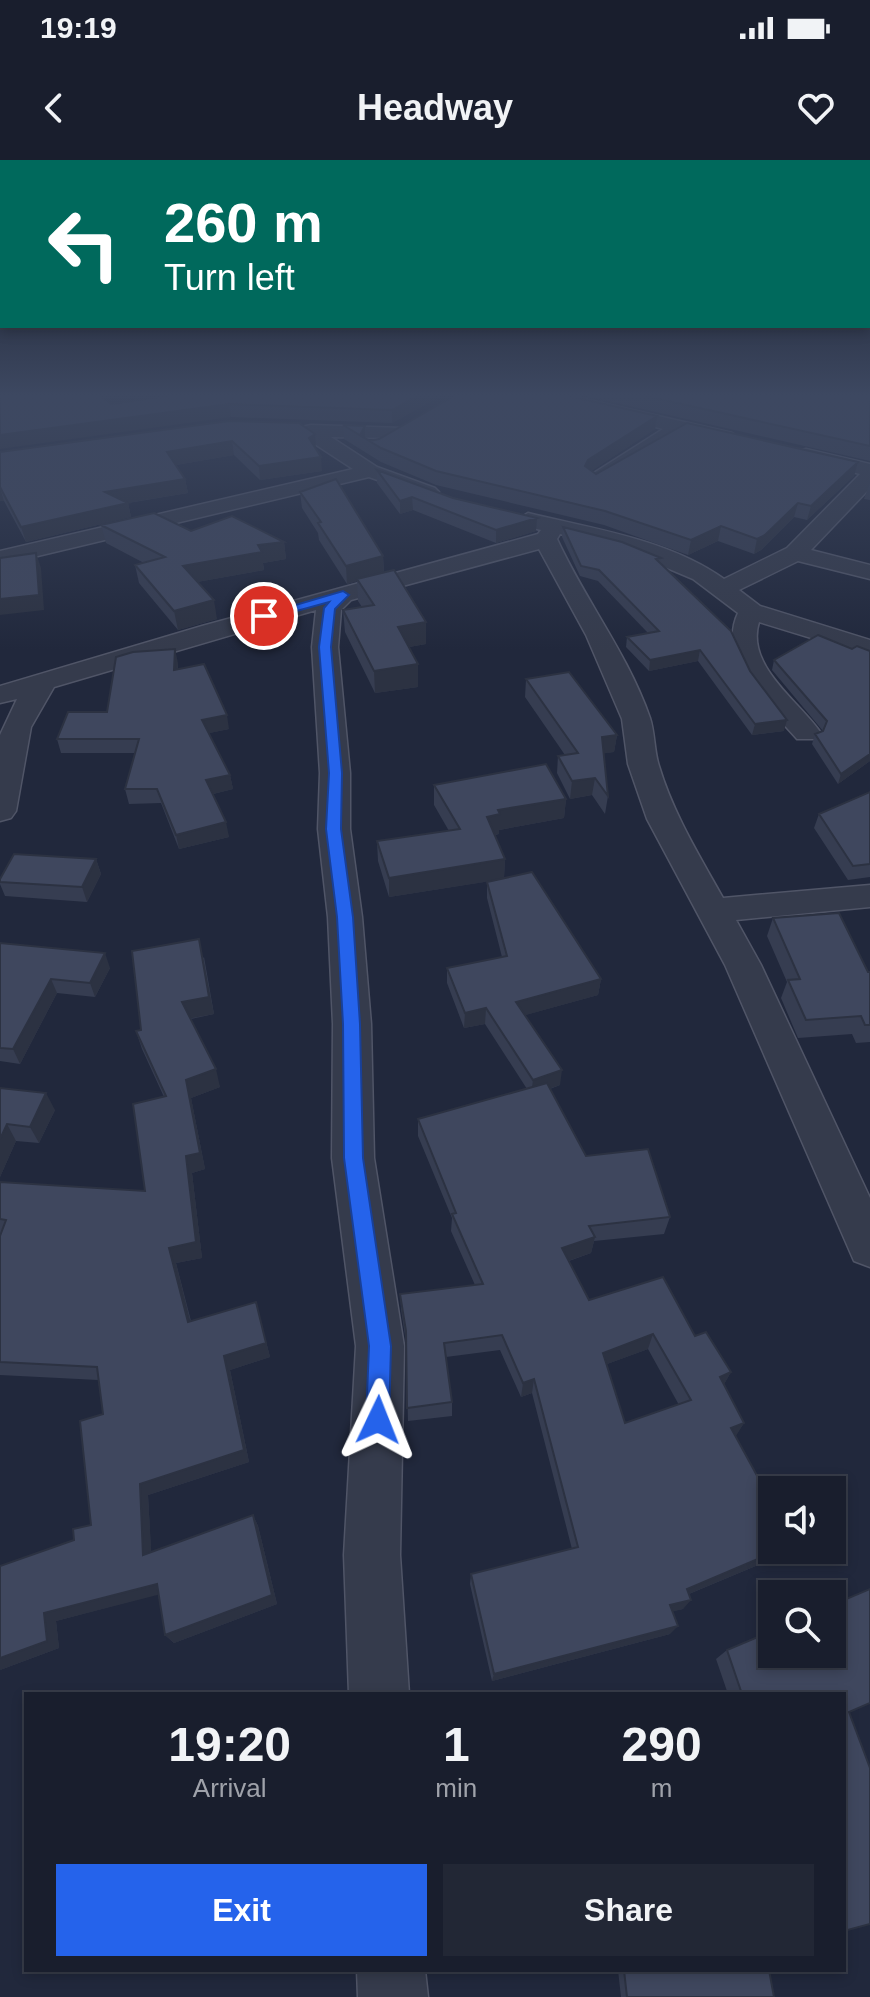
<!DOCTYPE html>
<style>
:root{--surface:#191e2d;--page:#222735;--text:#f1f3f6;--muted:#9fa2aa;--line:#373c49;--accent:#2563eb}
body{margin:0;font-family:Helvetica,sans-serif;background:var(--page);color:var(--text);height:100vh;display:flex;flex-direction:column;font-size:30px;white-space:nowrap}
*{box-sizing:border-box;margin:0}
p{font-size:26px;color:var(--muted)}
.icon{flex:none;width:44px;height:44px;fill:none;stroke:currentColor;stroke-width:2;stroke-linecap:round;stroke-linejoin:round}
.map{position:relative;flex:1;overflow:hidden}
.drawer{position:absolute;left:24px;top:1532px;width:822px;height:280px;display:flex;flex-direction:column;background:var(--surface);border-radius:0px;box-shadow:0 4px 12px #0003,0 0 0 2px var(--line)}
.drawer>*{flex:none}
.hud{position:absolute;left:0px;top:0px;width:870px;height:168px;box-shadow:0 4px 12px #0003,0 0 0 2px var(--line);background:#00695c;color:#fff;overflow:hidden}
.controls{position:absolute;left:758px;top:1316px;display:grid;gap:16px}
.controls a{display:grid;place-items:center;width:88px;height:88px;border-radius:0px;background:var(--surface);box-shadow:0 4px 12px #0003,0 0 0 2px var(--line);font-size:40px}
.pin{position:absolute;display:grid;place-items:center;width:68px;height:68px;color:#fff;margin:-34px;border:4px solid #fff;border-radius:50%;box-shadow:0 2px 8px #0007}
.me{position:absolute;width:88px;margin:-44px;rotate:2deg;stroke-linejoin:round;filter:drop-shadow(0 0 6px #0008)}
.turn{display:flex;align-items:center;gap:28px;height:168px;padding:0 32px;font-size:36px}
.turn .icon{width:104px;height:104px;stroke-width:2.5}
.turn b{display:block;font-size:56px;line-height:68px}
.eta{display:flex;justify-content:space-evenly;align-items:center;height:136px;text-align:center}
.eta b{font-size:48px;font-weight:700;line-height:56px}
.primary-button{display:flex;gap:16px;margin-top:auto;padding:16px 32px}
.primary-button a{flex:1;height:92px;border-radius:0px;background:var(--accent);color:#fff;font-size:32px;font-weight:700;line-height:92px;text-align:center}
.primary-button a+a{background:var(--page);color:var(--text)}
.status{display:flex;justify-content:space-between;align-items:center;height:56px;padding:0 40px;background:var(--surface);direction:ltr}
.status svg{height:22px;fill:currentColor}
header{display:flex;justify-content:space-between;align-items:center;height:104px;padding:0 32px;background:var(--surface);font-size:36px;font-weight:700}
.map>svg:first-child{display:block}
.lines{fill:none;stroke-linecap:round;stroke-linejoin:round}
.minor-casing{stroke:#505567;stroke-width:3}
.minor{fill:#353b4c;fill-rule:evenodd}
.wall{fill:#363d51;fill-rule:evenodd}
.shaded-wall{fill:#2c3242}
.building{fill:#3f475e;stroke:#2c3242;stroke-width:2;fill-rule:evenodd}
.route{fill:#2563eb;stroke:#184099;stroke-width:2}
</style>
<div class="status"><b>19:19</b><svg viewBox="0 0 49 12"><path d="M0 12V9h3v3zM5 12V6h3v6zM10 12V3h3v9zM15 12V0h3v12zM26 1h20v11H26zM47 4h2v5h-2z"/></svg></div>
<header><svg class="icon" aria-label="back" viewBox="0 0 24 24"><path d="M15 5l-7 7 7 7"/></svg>Headway<svg class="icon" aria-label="heart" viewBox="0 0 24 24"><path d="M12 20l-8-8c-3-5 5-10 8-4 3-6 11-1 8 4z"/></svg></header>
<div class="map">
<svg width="870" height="1837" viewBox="0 0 870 1837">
<rect width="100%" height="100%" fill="#21283c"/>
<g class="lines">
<g class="minor-casing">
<path id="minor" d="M524,233H558L732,273L742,279L732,285L683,274L596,326L586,320L589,316L663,269Z
M311,265L402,268L405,272L402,276L395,278L331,277L377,307L435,328L439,332L428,338L369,317L0,405V391L353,309L301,275L298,271L301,267Z
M806,289L870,304V328L811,390L870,405V419L798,401L739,430L760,446L870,480V496L759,462C745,506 800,542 821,573L817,579H797C768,546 716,500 738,453L693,419L622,389L560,374L557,379C585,440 628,494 650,558C655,573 654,591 659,606C673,653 699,695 723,738L870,725V747L736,760L761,805L870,1038V1107L854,1101L725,805L647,659L628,604L622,559L586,475L539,389L351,440L341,450L338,487L350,613V669L362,757L371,864L374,998L404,1186L400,1395L409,1534H349L344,1395L356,1186L332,998L333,864L328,757L318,669L320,613L312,487L316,450L54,527L31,567L16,651L11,658L0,661V575L17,539L0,543V526L202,466L538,374L541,370L520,365L517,360L528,353C593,369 668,379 724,419L787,388L860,314L799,299L796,295L799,291Z
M357,1810H425L428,1837H358Z"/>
</g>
<use href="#minor" class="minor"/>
</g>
<path class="wall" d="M186,233H446L392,263L231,257L112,244Z
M573,233H870V301Z
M657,256L655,269L591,311L596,314L858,302L854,316L807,360L794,357L761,390L754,394L718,381L688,395L604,365L436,325L381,302L344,279L343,265L365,266V278L370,281Z
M315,274V288L322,311L260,320L234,295L176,305L185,319L188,333L128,343L131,357L26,382L4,341H0V292Z
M377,310L536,371L496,383L413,350L400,354L377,323Z
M870,322V340L864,339Z
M300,332L383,396L384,412L426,484L409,487L418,527L375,533L345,472L343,450L362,447L358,441L357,421L347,424L319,380L318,373L302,348Z
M101,365L191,371L284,382L286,399L263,403L264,410L197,422L217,459L178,470L139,423L135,405L144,403L106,383Z
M563,367L660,403L750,511L784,571L752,575L698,501L649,511L626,487L627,477L648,473L598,421L580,416L562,377Z
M852,489L870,491V601L838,624L812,584L815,574L823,571L772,510L774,500Z
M178,503V509L229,569L209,573L230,615L233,629L213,634L229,677L179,689L161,643L129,644L125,629L135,593H61L57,579L107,552Z
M526,519L617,575L614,592L604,593L608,636L605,654L592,635L570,639L557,613L558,596L565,595L525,537Z
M434,625L566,639L564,658L499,670V674L495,675L505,699L504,718L601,819L598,835L525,855L560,925L550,929L586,996L670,1057L664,1074L594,1081L591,1093L569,1101L589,1140L695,1176L731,1212L724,1224L744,1263L735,1276L772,1390H788L784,1394L689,1434L683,1449L673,1451L670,1474L492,1521L470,1424L471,1414L572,1389L532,1233L521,1237L500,1190L446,1197L452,1242V1256L408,1261L406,1182L401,1149L400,1134L475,1125L451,1071L452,1058L418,976V959L527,929L485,864L464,868L447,823V808L502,797L487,738V722L496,720L389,737L378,701L377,681L449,671L434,645ZM648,1189L679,1245L625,1263L607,1204Z
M870,632V717L848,720L814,668L819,654Z
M96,699L101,714L87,742L5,736L0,724V719Z
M773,758L870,812V882L856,883L852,874L798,878L781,838L787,822L767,776Z
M0,783L110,808L95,837L57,833L20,904L0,901Z
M204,797L214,854L191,859L220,927L191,938L205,1009L192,1013L202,1098L176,1103L191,1161L256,1142L270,1197L230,1210L249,1302L148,1335L151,1392L253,1355L258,1366L277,1444L174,1483L165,1475L158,1434L56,1461L59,1488L0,1510L74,1380L91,1365L103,1254L98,1220L0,1215V1022L145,1031L164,937L142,889L136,871L141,870Z
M0,928L55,950L39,983L16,981L0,1017Z
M870,1429V1543L849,1552L870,1608V1764L844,1771V1534H728L716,1499L727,1490L772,1471V1494H832V1445Z
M618,1810H769L774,1837H621Z"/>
<path class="shaded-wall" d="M422,233H446L392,263V250Z
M229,244L231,257L0,289V275Z
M657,256L655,269L587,314L585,306L588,300Z
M365,266V279L360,275Z
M315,274L316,288L310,292L309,278Z
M232,281L234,295L170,306L167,292Z
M321,297L322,311L260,320L259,306Z
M858,302L854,316L807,360L811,346Z
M185,319L188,333L108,346L105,332Z
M0,328L4,341H0Z
M412,337L413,350L400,354V341Z
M128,343L131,357L26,382L21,367Z
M798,343L794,357L761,390L754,394L757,379Z
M537,358L536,371L496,383V370Z
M721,366L718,381L688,395L691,380Z
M284,382L286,399L263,403L264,410L186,424L183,406L258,385Z
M36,393L41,408L44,450L0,455V439Z
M383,396L384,414L347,424L346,406Z
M214,440L217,459L178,470L174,451Z
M426,462V484L398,489V467Z
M175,489L178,503L177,524L174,510Z
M700,490L698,501L649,511L650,500Z
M418,504V527L375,533L374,511Z
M227,555L229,569L205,574L202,560Z
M787,560L784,571L752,575L755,564Z
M617,575L614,592L600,594L602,577Z
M870,594V601L838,624L841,614Z
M230,615L233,629L209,635L206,620Z
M595,618L592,635L570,639L572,621Z
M566,639L564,658L499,670V674L486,676L487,657L498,650Z
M226,662L229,677L179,689L176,675Z
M96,699L101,714L87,742L82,727Z
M505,699L504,719L389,737V718Z
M199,779L214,854L187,859L182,842Z
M105,793L110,808L95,837L90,823Z
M51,819L57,833L20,904L13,889Z
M601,819L598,835L515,858L516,842Z
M486,848L485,864L464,868L465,853Z
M216,909L220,927L191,938L205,1009L192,1013L202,1098L176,1103L194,1176L188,1162L169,1088L186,920Z
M562,910L560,925L531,935L533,920Z
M46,933L55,950L39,983L30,967Z
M7,964L16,981L0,1017V979Z
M595,1077L591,1093L559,1104L562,1088Z
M256,1142L270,1197L230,1210L249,1302L148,1335L152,1404L143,1395L140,1324L224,1196Z
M653,1174L648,1189L599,1207L603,1193Z
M731,1212L723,1226L720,1217Z
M534,1219L532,1233L521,1237L523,1223Z
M744,1263L736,1276L723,1281L731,1268Z
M253,1355L258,1366L277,1444L174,1483L165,1475Z
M779,1390H788L784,1394L679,1438L687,1429Z
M157,1424L165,1433L56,1461L59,1488L0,1510V1498L44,1453Z
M691,1440L683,1449L663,1454L670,1445Z
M678,1466L670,1474L492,1521L494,1514Z"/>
<path class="building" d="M0,233H95L112,244L186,233H422L392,250L229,244L0,275Z
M459,233H556L657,256L588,300L585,306L596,314L687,263L858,302L811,346L798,343L765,375L757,379L721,366L691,380L605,351L436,311L381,288L343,265L365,266L360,275L370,281L379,279Z
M632,233H870V286Z
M229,261L299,263L315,274L309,278L321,297L259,306L232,281L167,292L185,319L105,332L128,343L21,367L0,327V292Z
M377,310L453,338L537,358L496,370L412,337L400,341Z
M336,319L383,396L346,406L318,363L321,362L300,332Z
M154,353L191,371L232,356L284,382L258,385L262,392L183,406L214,440L174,451L135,405L165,397L101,365Z
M563,367L622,382L661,398L656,399L731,471L750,511L787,560L755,564L700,490L650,500L627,477L659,471L599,410L581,406Z
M36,393L39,435L0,439V398Z
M394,410L426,462L398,467L418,504L374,511L343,450L374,445L357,419Z
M818,475L852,489L857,486L870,491V594L841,614L815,574L823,571L827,561L774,500Z
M175,489L174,510L204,504L227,555L202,560L230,615L206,620L226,662L176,675L157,629H125L139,579H57L68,552H107L116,497L133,492Z
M569,512L617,575L602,577L608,636L595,618L572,621L558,596L578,593L526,519Z
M546,604L566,639L498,650L500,654L487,657L505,699L389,718L377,681L460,669L434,625Z
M870,632V704L853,706L819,654Z
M14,694L96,699L82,727L0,722V719Z
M532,712L601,819L516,842L562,910L533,920L486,848L465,853L447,808L507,796L487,722Z
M839,753L868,812H870V865H865L861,856L806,860L788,820L800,819L773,758Z
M199,779L209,837L182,842L216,909L186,920L200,993L186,996L196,1082L169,1088L188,1162L256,1142L266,1183L224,1196L244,1290L140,1324L143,1395L253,1355L272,1435L165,1475L157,1424L44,1453L47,1481L0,1498V1406L74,1380L73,1369L91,1365L80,1261L103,1254L97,1207L0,1202V1076L6,1060L0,1059V1022L145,1031L133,944L166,936L136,871L141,870L132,791Z
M0,783L105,793L90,823L51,819L13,889L0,888Z
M547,923L586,996L648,989L670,1057L589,1066L595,1077L562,1088L589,1140L663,1117L695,1176L706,1172L731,1212L720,1217L744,1263L731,1268L772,1343V1390H779L687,1429L691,1440L670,1445L678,1466L494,1514L471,1414L578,1387L534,1219L523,1223L502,1175L444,1183L452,1242L407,1248L406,1171L400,1134L483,1124L452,1054L456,1053L418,959ZM653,1174L691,1240L625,1263L603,1193Z
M0,928L46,933L30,967L7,964L0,979Z
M870,1429V1543L849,1552L870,1608V1764L844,1771V1534H742L727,1490L772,1471V1494H832V1445Z
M624,1810H769L774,1837H627Z"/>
<linearGradient id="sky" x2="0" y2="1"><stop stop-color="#121621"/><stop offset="0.48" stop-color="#3d4861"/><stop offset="1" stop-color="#3d4861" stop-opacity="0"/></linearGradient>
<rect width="870" height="490" fill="url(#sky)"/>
<path class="route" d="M343,431L349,435L335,449L331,487L342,613L341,669L353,757L360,864L363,998L391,1186L389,1260L386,1268L378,1271L369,1268L366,1260L369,1186L344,998L343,864L337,757L326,669L329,613L319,487L324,448L329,442L264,460L258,456Z"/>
</svg>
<div class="controls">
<a><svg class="icon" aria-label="sound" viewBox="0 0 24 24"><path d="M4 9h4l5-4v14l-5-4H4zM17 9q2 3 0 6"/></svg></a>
<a><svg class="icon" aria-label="search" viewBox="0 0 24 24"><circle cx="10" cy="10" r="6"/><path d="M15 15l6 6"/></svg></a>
</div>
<div class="pin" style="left:264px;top:456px;background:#d93025"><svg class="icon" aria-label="arrive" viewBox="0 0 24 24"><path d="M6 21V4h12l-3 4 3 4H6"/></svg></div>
<svg class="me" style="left:378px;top:1260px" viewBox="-20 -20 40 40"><path d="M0-17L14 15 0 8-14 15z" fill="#2563eb" stroke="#fff" stroke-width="4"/></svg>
<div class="hud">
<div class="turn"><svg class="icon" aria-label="left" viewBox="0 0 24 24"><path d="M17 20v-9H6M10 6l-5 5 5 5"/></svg><div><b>260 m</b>Turn left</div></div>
</div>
<section class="drawer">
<div class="eta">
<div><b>19:20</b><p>Arrival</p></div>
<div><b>1</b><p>min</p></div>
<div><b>290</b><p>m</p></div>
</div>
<div class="primary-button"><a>Exit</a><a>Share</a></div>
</section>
</div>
